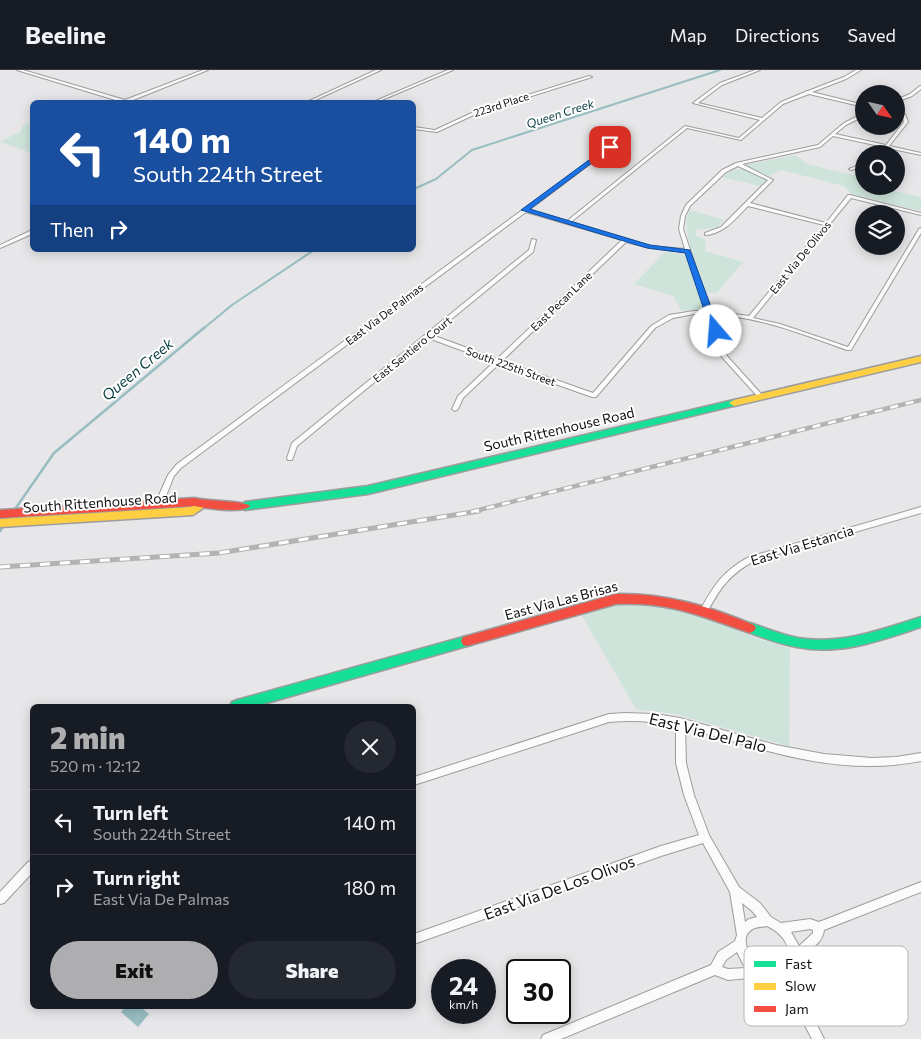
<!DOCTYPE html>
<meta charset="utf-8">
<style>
:root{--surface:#171b24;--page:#242831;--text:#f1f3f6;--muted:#9ea1a6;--line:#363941;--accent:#aeaeb1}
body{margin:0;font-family:Commissioner,sans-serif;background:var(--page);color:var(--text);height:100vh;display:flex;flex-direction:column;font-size:19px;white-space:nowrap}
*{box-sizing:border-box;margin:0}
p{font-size:16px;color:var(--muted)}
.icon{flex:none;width:28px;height:28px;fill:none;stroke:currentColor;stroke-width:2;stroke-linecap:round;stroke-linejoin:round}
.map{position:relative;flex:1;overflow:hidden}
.details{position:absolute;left:30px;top:634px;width:386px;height:305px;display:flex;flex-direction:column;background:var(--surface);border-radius:8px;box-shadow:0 2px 12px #0003}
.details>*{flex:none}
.guide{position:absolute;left:30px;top:30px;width:386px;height:152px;border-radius:8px;box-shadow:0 2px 12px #0003;background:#1a4fa0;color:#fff;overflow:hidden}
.needle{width:32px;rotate:124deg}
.tools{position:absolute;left:855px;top:15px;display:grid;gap:10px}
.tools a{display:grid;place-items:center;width:50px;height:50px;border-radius:50%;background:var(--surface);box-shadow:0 2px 12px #0003;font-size:25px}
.speed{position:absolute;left:431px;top:889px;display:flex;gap:10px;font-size:25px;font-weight:700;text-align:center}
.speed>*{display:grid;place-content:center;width:65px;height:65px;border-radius:50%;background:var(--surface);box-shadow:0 2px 12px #0003;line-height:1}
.speed small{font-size:12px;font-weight:400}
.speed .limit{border:2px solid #111;border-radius:8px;background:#fff;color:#111}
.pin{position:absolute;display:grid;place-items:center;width:42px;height:42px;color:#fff;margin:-21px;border-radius:10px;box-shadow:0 2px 8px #0006}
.me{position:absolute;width:55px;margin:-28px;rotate:342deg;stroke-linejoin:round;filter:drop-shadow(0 0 4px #0008)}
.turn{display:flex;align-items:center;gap:18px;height:105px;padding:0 20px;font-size:22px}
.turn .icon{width:65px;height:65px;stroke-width:2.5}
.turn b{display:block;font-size:35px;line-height:42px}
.then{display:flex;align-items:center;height:48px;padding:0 20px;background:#0003;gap:10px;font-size:19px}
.round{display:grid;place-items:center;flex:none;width:52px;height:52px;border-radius:26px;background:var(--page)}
.overview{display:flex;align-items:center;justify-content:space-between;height:85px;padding:0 20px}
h1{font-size:30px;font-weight:800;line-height:38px;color:var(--accent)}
.cta{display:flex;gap:10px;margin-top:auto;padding:10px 20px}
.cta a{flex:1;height:58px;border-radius:30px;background:var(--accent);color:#111;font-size:20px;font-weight:800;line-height:58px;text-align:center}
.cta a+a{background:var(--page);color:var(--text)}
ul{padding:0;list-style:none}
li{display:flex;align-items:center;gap:15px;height:65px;padding:0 20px;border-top:1px solid var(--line)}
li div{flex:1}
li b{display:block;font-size:19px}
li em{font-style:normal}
header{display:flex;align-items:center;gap:30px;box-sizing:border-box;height:70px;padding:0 25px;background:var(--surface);border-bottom:1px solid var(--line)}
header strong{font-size:24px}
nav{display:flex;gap:28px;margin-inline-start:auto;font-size:18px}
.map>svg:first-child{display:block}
.green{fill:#cee4da}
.water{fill:#98bec2}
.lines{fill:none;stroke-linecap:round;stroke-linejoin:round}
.stream-far2{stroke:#98bec2;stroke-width:2}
.stream-far1{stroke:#98bec2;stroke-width:2.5}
.stream{stroke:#98bec2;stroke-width:3}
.street-casing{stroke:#9d9c9e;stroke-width:2}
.fast-casing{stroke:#9d9c9e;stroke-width:3}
.slow-casing{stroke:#9d9c9e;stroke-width:3}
.jam-casing{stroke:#9d9c9e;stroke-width:3}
.street{fill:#fbfbfc;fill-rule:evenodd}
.fast{fill:#16e098;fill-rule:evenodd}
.slow{fill:#ffcf43;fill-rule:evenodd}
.jam{fill:#f24e42;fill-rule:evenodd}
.rail-far1-casing{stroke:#b3b3b3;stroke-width:4.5}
.rail-casing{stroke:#b3b3b3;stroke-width:5}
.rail-far1{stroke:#fff;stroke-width:2.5;stroke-dasharray:8;stroke-linecap:butt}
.rail{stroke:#fff;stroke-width:3;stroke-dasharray:10;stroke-linecap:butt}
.route{fill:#1a73e8;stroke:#114b97}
.labels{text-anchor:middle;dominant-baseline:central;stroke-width:4;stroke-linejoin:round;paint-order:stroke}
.far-street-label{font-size:11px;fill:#100f10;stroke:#fff}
.far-water-label{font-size:12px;font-style:italic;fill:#083e42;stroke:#fff}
.street-label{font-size:14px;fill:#100f10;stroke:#fff}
.water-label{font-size:15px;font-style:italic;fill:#083e42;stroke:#fff}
.near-street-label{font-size:16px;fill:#100f10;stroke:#fff}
.key{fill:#fff;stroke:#b7b7b7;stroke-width:1}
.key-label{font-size:14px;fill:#100f10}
</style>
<header>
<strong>Beeline</strong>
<nav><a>Map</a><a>Directions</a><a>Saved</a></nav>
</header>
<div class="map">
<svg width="921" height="969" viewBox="0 0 921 969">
<rect width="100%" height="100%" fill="#e7e6e8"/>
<path class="green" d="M32,52V83L0,72L21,61L22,56Z
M795,85L807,94L864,108V116H886L888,120L921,127V141L851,124L844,116L781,100L769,106L744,95Z
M741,99L764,108L766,110L760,116L722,107L733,100Z
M690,140L724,150L717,157L696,160V166L706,170L705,181L743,192L717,223H707C700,203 679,159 690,140Z
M665,182L682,184L686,187L702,235L701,239L682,241L673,226L634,214Z
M644,532C697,538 739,566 790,578L789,676L675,644L636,639L581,544L625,533Z"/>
<path class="water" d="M126,936H139L149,944L138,957L121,942Z"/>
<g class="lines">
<path class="stream-far2" d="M414,119L436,109L472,80L720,0
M203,259L232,235L314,180"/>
<path class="stream-far1" d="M13,442L54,383L205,257"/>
<path class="stream" d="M0,461L14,441"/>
<g class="street-casing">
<path id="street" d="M17,0H23L125,30L203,0H208L128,32H122Z
M376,0H381L311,32H307Z
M448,0H453L377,32H373Z
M755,0H760L722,15L698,33L762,48L781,32L805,22L806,21H808L844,7L856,0H861L846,9L812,22L864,35V37L809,24L783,34L741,70L687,58L571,152L650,176L685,179L679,159L681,146L686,135L722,100L736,93L818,75L844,53L864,43V46L846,55L835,64L886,75L904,52L902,45L905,44L908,52L889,76L921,83V85L888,78L883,84H879L884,77L833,66L820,77L742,94L773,110L750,133L826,153L848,125H850L921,143V145L851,128L753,248L780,254L848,277L919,159L921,158V163L851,280H847C804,265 759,246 713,245L727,286L763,326L764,327L761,329L759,328L721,286L707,244H694L673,248L655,258L596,327H592L499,294L463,328L458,339L455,341L452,339L458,326L494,292L428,268L297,376L292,390H288L287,388L292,373L529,180L532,169L536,170L533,182L432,265L497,289L622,170L526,142L181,398L174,406L162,436H156L155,434L168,405L177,394L623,66L626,67L529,140L567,151L685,56L739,68L760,50L693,33L720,13ZM738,96L768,110L721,157L705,163V165C724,164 736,148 748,136L824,155L749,246L711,241L683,159L685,146L690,136L726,102ZM626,172L650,178L686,182L706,241H694L669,245L651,256L593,323L502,291Z
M589,6L592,7L478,43L437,62L414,59V57L435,60L476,41Z
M920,16H921V19L912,26L896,32V30L910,24Z
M864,93V96L851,100L849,99Z
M30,161H32V164L0,178V175Z
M921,437V443L754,491C730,504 719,519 707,543H701L700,541C713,516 724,500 749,487Z
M625,643L655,644L680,648L776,675L824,684L872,688L896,687L921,683V691C905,694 888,696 872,696C807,697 746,674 685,658L686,693L694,725L709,765L739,817L760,833L771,847L781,853L810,849L819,852L921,812V822L824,860C822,878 802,880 798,896L810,933V941L824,969H812L800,946L783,934L761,908L759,907L728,910L715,905L561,969H541L543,965L711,895L718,882L735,871L737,865L730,822L703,773L661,786L414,874V864L661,776L699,765L684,725L676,693V656C653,651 632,650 609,652L414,715V707L609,644ZM742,833L752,841L757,847L749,849L745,852ZM767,856C782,863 792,876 788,893L780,900C776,900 772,901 768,900C753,896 734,866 755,858C758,857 763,857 767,856ZM810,859L813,860V863L799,876L791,862ZM737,882L743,894L746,898L728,899L722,897L726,890ZM790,906L798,931L791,926L778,911L786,910Z
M32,791V803L4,833L0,834V822L28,792Z"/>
</g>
<g class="fast-casing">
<path id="fast" d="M734,330L739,333L737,335L368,424L245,440L240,436L245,432L368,416Z
M921,547V557C881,570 840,586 797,577C779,574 763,568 746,561L744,558L746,555L750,553C766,558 781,565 798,568C840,575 881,560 921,547Z
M467,566L471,567L473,571L471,575L467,576L256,636H230L232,632L237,630Z"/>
</g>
<g class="slow-casing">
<path id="slow" d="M921,286V292L734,336L729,333L734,330Z
M201,432L206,436L193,445L0,457V449L191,437Z"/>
</g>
<g class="jam-casing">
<path id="jam" d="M194,428C205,431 246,431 250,436C243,444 205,438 194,436L0,448V440Z
M616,524C665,523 709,536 754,555L756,558L754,561L750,563C700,546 672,532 616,534L467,576L463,575L461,571L463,567L467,566Z"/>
</g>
<use href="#street" class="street"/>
<use href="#fast" class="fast"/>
<use href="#slow" class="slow"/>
<use href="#jam" class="jam"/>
<g class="rail-far1-casing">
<path id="rail-far1" d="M471,442L921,330"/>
</g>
<g class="rail-casing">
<path id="rail" d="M0,497L219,483L479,441"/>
</g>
<use href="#rail-far1" class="rail-far1"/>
<use href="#rail" class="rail"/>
</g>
<path class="route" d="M608,76L613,77L530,139L650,175L690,180L720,261L719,263L711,261L685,183L647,178L521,140Z"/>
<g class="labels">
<g class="far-street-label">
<text transform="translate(501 34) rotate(-18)">223rd Place</text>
<text transform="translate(800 187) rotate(-51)">East Via De Olivos</text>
<text transform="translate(561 231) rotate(-44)">East Pecan Lane</text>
<text transform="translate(384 244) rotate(-37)">East Via De Palmas</text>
<text transform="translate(412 279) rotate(-39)">East Sentiero Court</text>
<text transform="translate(511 296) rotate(20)">South 225th Street</text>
</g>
<g class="far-water-label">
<text transform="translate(560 43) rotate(-18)">Queen Creek</text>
</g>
<g class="street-label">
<text transform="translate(559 359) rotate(-13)">South Rittenhouse Road</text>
<text transform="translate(100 432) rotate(-4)">South Rittenhouse Road</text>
<text transform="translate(802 475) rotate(-17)">East Via Estancia</text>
<text transform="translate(561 530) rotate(-15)">East Via Las Brisas</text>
</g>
<g class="water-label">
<text transform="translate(137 299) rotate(-40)">Queen Creek</text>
</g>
<g class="near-street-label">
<text transform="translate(708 662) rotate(14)">East Via Del Palo</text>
<text transform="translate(559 817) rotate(-20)">East Via De Los Olivos</text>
</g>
</g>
<rect x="744" y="876" width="164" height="80" rx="8" class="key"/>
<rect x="754" y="891" width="22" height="6" fill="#16e098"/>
<rect x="754" y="913" width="22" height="7" fill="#ffcf43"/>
<rect x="754" y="936" width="22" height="6" fill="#f24e42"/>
<g class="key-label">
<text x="785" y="899">Fast</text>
<text x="785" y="921">Slow</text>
<text x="785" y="944">Jam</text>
</g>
</svg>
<div class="tools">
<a><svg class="needle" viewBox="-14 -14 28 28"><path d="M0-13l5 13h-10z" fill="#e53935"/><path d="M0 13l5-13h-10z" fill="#9ea1a6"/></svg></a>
<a><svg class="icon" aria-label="search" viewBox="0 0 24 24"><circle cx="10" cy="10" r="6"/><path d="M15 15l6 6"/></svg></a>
<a><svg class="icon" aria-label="layers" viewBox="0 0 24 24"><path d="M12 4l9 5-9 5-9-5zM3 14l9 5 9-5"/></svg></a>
</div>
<div class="speed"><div>24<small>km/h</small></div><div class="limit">30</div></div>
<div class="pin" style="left:610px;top:77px;background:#d93025"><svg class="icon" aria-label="arrive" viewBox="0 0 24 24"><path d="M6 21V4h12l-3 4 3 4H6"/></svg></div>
<svg class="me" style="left:716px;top:261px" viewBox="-20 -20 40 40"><circle r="19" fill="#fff"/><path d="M0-13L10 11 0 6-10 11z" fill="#1a73e8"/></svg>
<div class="guide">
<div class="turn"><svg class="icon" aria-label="left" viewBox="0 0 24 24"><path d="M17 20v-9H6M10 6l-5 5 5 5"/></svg><div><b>140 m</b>South 224th Street</div></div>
<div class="then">Then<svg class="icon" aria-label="right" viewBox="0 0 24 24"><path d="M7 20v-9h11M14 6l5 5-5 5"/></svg></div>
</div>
<section class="details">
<div class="overview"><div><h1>2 min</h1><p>520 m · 12:12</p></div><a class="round"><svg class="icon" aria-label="close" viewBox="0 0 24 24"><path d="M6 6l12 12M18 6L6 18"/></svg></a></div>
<ul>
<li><svg class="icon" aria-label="left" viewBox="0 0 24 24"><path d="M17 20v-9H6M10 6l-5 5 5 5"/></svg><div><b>Turn left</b><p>South 224th Street</p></div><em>140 m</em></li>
<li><svg class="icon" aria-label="right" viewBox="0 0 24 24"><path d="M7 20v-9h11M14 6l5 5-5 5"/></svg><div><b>Turn right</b><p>East Via De Palmas</p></div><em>180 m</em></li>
</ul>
<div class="cta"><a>Exit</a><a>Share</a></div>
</section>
</div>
